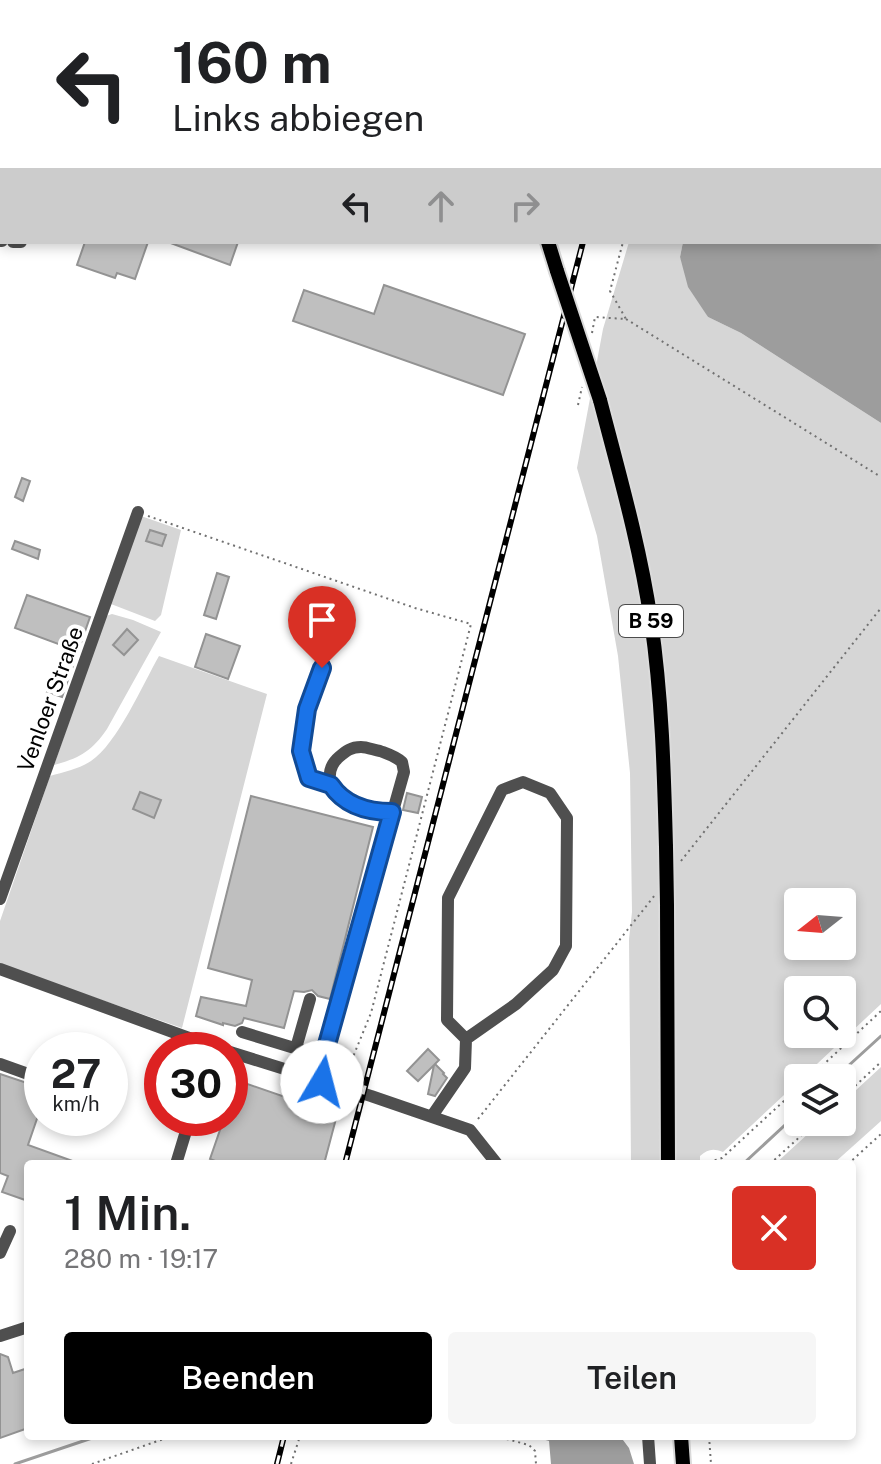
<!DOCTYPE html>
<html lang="de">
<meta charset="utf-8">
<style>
:root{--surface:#fff;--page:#f6f6f6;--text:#202124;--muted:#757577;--accent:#000}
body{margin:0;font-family:"Public Sans",sans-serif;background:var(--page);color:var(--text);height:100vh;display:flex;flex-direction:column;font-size:30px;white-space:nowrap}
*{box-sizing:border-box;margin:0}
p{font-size:26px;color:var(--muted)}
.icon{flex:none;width:44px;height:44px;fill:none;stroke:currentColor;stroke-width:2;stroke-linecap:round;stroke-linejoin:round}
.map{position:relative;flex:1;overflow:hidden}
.side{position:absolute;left:24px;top:1160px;width:832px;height:280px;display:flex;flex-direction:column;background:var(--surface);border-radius:8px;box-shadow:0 4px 12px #0003}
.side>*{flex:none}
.banner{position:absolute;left:0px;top:0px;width:882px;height:244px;box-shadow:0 4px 12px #0003;background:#fff;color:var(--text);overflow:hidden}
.needle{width:52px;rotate:253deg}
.buttons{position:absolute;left:784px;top:888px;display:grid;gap:16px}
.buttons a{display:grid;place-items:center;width:72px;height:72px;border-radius:8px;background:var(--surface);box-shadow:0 4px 12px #0003;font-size:40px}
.speed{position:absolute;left:24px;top:1032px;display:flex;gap:16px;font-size:40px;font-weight:700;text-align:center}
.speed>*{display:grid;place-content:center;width:104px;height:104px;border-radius:50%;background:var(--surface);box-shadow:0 4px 12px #0003;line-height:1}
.speed small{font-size:20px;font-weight:400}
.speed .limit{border:12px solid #d22;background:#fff;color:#111}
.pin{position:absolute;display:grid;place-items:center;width:68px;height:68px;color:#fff;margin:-82px -34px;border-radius:50% 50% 50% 0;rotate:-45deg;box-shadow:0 0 8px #0007}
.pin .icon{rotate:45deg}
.me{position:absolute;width:88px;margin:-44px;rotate:8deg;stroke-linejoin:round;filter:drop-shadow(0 0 6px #0008)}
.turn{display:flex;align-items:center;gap:28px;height:168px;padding:0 40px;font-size:36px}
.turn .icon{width:104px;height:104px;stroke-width:2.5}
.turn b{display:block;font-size:56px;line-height:68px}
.lanes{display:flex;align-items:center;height:76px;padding:0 40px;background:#0003;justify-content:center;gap:40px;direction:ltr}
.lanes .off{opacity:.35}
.round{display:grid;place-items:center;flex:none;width:84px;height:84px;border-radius:8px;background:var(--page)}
.summary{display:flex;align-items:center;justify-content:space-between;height:136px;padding:0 40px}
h1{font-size:48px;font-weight:600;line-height:60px}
.primary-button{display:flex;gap:16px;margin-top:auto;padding:16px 40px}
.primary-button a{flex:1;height:92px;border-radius:8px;background:var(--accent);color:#fff;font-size:32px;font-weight:600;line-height:92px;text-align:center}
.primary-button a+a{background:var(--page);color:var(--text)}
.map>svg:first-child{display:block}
.green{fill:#d6d6d6;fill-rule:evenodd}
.water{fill:#9d9d9d}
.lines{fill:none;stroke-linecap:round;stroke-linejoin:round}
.stream{stroke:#9d9d9d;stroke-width:3}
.building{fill:#bfbfbf;stroke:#939393;stroke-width:2}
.major-casing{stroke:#dbdbdb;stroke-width:18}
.path{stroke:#717171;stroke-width:2;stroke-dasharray:2 4;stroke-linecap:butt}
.minor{stroke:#4f4f4f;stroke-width:12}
.major{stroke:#000;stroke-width:14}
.rail-casing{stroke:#000;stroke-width:6}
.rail{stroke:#fff;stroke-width:3;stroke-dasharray:9;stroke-linecap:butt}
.major-bridge-casing{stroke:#dbdbdb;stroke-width:18;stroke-linecap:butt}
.major-bridge{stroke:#000;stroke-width:14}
.route-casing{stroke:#114b97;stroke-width:20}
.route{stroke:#1a73e8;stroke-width:14}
.labels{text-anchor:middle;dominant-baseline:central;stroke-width:8;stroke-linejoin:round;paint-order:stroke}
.shield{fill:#fff;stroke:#4c4c4c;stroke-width:2}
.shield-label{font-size:20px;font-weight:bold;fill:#000}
.street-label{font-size:22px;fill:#000;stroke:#fff}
</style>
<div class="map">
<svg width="881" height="1464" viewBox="0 0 881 1464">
<rect width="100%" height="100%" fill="#fff"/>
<path class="green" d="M629,242H683L680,257L708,317L741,333L881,423V1004L802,1078H798V1082L723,1152C713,1148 708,1149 700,1156V1164H631L629,939L632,912L630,773L618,656L597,536L577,468L603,329ZM798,902H842V946H798ZM798,990H842V1034H798Z
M141,516L181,530L161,615L155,621L111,604Z
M112,614L133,620L161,632L107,729C92,751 80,758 54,765L106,616Z
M159,656L267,694L182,1028L10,968L0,963V921L50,776C64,772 79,769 91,761C117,744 143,684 159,656Z
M881,1067V1121L833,1164H775L821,1122H842V1103Z"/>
<path class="water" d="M755,0H881V423L741,333L708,317L688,287L680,257L683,242H880V2H754Z
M532,1436H620L629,1448L634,1464H551L549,1441Z"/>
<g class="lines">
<path class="stream" d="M835,1078L881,1036
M743,1164L798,1113
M15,1464L98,1436"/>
</g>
<path class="building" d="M85,242H148L135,279L117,273L115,278L77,265Z
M168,242H238L230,265Z
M384,285L525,334L503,395L293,321L304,290L374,314Z
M22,478L30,481L23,501L15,497Z
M150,530L166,535L162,546L146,541Z
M15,541L40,550L38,559L12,549Z
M217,573L229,577L216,619L204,615Z
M27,595L90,617L62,697L47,692L64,646L15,628Z
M127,629L138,640L124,655L113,645Z
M206,634L240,646L228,679L195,667Z
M140,792L161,800L154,818L133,809Z
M407,793L422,797L418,813L403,810Z
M251,796L373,827L330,999L318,996L312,990L304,992L294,991L284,1028L244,1018L242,1023L235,1026L223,1023V1025L196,1016L201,997L246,1006L252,980L208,968Z
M428,1049L439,1060L435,1064L444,1073L443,1074L447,1078L435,1096L428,1094L434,1065L418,1081L407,1071Z
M0,1074L42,1088V1104L28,1145L78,1163L28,1164V1201L2,1192L8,1176L0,1173Z
M233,1079L337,1115L324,1164H223L210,1159L221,1127L217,1125L220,1118H230V1088Z
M0,1354L8,1357L13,1373L28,1368V1428L0,1438Z"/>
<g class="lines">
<g class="major-casing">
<path id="major" d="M468,0V2
M548,242L557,271
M600,400C619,473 640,546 651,621C662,696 664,771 666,847
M667,905L668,1164
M681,1436L683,1464"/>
</g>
<path class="path" d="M514,0V2
M686,2L687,0
M626,319L881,477
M592,333L595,317L626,319L610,291L623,242
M578,405L582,387
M148,516L415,608L471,624L371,1013L346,1074
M681,861L881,608
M809,1078L881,1011
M842,1098L881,1062
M478,1119L655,895
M709,1162L722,1158L798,1088
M770,1164L816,1122
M848,1164L881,1134
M495,1436L529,1445L535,1451L536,1464
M709,1436L711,1464
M92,1464L172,1436
M291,1464L300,1436"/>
<path class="minor" d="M0,145L2,146
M0,241H2
M13,242H21
M322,668L307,709L301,751L309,778L331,785
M0,899L138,512
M0,969L222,1050
M242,1032L324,1057
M296,1048L310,999
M230,1052L371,1096L470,1130L497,1164
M0,1064L42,1079
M317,1080L404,772L402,762C395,756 388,754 380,751C374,750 367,747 361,747C351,747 346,751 339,757C332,763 329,770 330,779C335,806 369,812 392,812
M432,1116L465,1068L466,1039L516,1004L553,970L566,946L567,818L550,793L523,782L502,790L448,898L447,1020L466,1039
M176,1164L190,1118
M0,1253L10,1231
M0,1336L28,1327
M648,1436L650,1464"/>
<use href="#major" class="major"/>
<g class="rail-casing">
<path id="rail" d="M652,2V0
M345,1164L583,242
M277,1464L284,1436"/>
</g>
<use href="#rail" class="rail"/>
<g class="major-bridge-casing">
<path id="major-bridge" d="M557,271L600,400
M666,847L667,905"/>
</g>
<use href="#major-bridge" class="major-bridge"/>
</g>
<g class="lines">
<g class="route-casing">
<path id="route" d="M322,668L307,709L301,751L309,778L331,785C345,806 368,812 392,812L317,1080L322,1082"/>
</g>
<use href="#route" class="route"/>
</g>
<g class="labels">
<rect class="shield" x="619" y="605" width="64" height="32" rx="6"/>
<g class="shield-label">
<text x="651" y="621">B 59</text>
</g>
<g class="street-label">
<text transform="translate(50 699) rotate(-70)">Venloer Straße</text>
</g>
</g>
</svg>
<div class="buttons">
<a><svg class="needle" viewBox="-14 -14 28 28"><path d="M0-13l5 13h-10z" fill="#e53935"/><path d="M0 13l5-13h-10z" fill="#757577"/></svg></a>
<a><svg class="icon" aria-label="search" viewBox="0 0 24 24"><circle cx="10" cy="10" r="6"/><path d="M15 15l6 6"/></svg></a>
<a><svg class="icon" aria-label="layers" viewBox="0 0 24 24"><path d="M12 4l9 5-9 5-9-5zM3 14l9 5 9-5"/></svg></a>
</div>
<div class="speed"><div>27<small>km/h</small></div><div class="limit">30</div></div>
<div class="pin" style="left:322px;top:668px;background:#d93025"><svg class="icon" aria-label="arrive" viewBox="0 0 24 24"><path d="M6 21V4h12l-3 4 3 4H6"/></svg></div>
<svg class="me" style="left:322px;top:1082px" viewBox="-20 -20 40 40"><circle r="19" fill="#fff"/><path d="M0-13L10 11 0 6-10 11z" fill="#1a73e8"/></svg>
<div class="banner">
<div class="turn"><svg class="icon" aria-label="left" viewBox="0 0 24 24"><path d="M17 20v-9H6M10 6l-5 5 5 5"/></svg><div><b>160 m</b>Links abbiegen</div></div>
<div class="lanes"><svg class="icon" aria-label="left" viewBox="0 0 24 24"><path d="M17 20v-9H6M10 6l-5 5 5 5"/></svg><svg class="icon off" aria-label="ahead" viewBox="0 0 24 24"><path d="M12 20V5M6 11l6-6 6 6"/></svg><svg class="icon off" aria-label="right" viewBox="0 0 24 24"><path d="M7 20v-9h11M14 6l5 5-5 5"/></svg></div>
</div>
<section class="side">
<div class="summary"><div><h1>1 Min.</h1><p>280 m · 19:17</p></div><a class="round" style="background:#d93025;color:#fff"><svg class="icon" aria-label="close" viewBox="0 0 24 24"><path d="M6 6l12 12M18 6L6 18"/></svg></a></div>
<div class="primary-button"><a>Beenden</a><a>Teilen</a></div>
</section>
</div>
